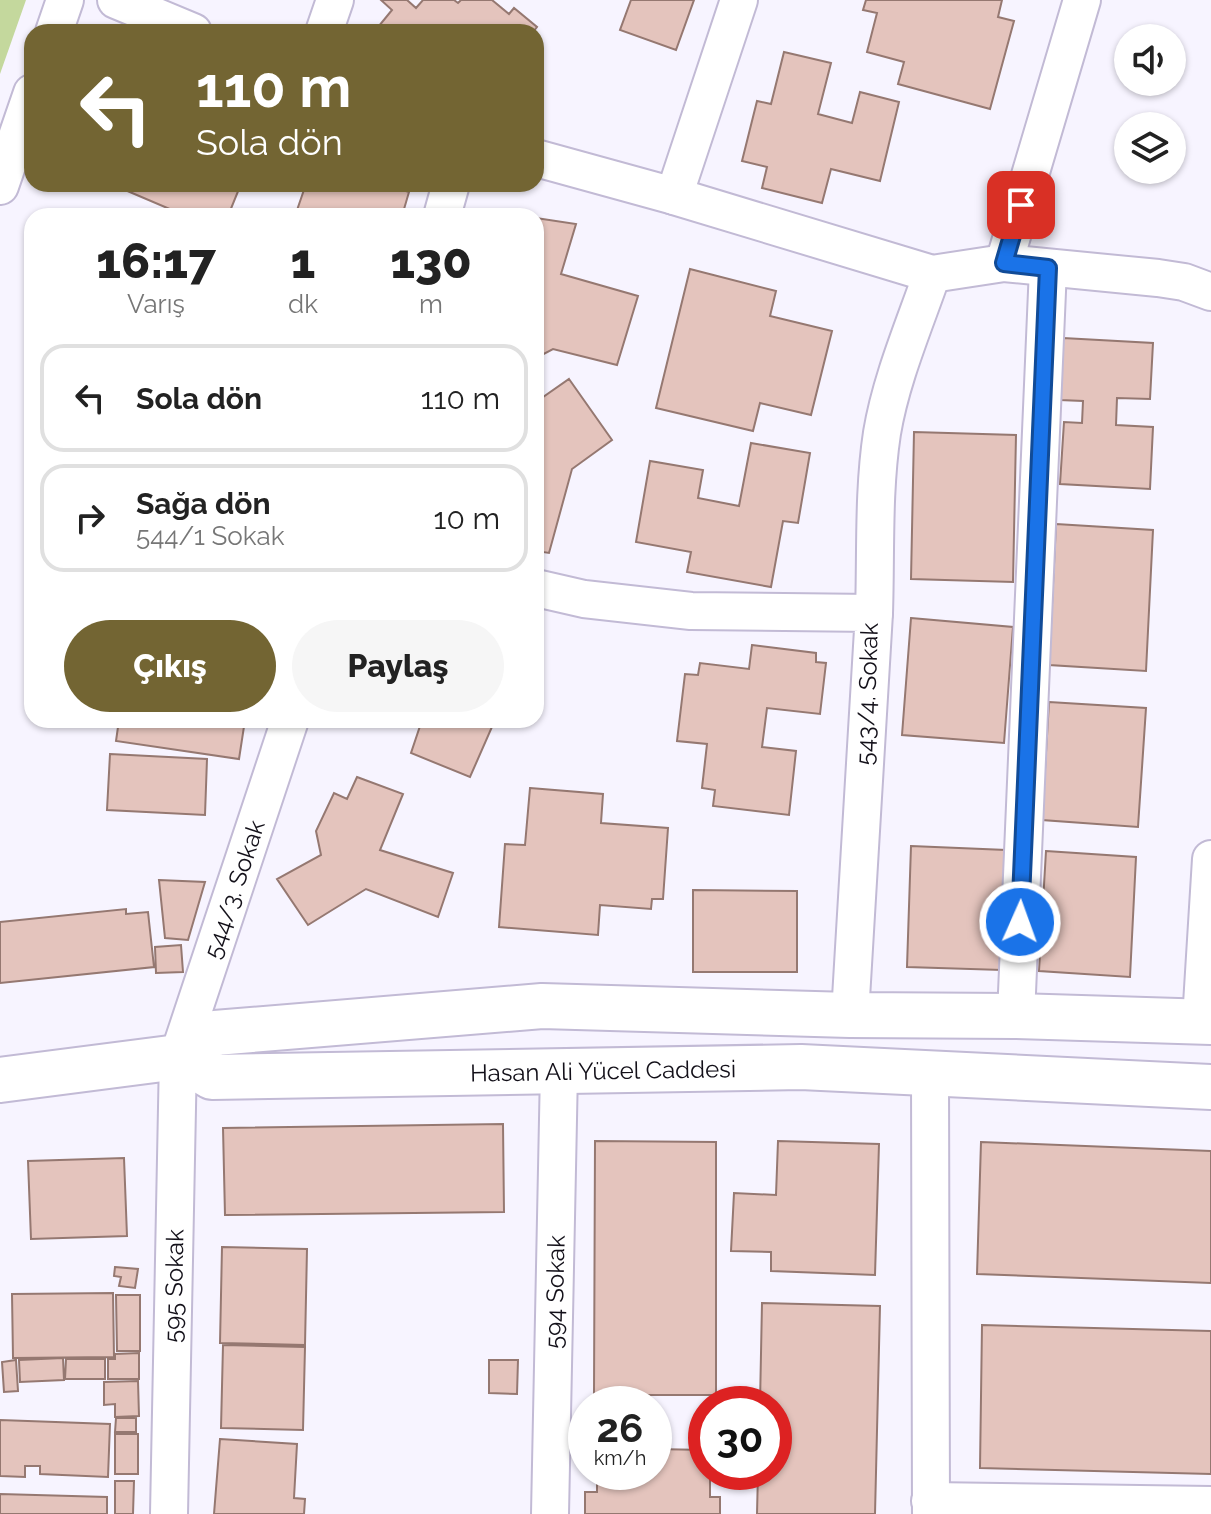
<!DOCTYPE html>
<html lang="tr">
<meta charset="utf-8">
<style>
:root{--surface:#fff;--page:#f6f6f6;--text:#222;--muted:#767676;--line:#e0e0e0;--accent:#736533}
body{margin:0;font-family:Raleway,sans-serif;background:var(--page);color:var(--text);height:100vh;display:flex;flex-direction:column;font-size:30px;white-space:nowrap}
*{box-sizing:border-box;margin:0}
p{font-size:26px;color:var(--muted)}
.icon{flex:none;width:44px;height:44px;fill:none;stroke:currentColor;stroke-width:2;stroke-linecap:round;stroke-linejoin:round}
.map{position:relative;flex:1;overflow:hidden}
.details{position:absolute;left:24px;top:208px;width:520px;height:520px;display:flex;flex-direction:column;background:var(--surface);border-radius:24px;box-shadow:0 2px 6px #0004}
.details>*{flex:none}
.hud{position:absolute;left:24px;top:24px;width:520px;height:168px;border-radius:24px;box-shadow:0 2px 6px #0004;background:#736533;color:#fff;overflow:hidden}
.buttons{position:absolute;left:1114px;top:24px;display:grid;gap:16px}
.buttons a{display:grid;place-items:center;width:72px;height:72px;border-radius:50%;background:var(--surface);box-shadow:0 2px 6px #0004;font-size:40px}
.speed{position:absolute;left:568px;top:1386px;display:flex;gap:16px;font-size:40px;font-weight:700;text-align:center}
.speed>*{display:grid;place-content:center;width:104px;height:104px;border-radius:50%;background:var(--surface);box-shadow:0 2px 6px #0004;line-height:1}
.speed small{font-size:20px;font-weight:400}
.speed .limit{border:12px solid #d22;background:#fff;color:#111}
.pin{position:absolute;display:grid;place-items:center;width:68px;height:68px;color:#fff;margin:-34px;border-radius:16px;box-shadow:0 4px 12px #0006}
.me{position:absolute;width:88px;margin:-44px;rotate:2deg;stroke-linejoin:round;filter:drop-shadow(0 0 6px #0008)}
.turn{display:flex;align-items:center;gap:28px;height:168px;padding:0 40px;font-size:36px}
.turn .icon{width:104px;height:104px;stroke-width:2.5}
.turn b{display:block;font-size:56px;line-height:68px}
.eta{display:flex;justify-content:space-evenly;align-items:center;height:136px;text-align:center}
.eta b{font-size:48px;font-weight:800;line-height:56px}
.primary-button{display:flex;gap:16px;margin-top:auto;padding:16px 40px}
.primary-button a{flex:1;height:92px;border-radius:48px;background:var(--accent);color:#fff;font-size:32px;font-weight:800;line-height:92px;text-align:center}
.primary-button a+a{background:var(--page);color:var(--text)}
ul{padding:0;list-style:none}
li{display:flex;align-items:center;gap:24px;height:108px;margin:0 16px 12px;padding:0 24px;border:4px solid var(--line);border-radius:24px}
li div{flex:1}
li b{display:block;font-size:30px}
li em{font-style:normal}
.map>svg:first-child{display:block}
.green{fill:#c4d89d}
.building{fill:#e4c4bd;stroke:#957871;stroke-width:2}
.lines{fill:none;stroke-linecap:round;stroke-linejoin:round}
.minor-casing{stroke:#c2bad5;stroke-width:40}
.tertiary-casing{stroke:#c2bad5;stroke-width:48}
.minor{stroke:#fff;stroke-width:36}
.tertiary{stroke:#fff;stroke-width:44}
.route-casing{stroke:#114b97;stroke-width:20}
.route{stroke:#1a73e8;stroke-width:14}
.labels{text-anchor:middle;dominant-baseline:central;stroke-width:6;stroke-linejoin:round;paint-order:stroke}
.street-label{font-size:24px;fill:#131019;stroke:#fff}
</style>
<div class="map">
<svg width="1211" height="1514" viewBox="0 0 1211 1514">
<rect width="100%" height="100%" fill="#f7f4ff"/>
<path class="green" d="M0,0H26L0,74Z"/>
<path class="building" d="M381,0H407L416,8L423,0H454L458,3L461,0H492L509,14L514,8L537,27L533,32H374L392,10Z
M631,0H694L676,50L620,30Z
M866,0H1002L998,17L1014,21L990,109L898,84L904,62L867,52L877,13L863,10Z
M784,52L831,63L818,114L852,123L860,92L899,102L880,181L831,169L822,203L762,188L767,167L742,161L757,101L771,104Z
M111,184H241L228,216H186Z
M306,184H384L409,192L402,216H295Z
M536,218L576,224L561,274L638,296L617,365L553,349L536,358Z
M690,269L776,291L770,316L832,331L811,415L760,403L753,431L656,408Z
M1063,338L1153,343L1150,399L1117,398L1116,425L1153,427L1150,489L1060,484L1064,422L1082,423L1083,401L1060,400Z
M569,379L612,440L572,469L549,553L536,551V402Z
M914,432L1016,435L1013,582L911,579Z
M751,443L810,453L798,523L783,521L771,587L687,572L691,552L636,542L650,461L703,470L698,498L739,506Z
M1056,524L1153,530L1146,671L1049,665Z
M911,618L1013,627L1004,743L902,735Z
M752,645L816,653V662L826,663L820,714L767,708L762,747L796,751L789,815L713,806L715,790L702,788L707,744L677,741L685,674L698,675L700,663L749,669Z
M1049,702L1146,708L1138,827L1042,820Z
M119,720H245L239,759L116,741Z
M413,720H495L470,777L411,753L421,723Z
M110,754L207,759L205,815L107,810Z
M357,777L403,794L380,850L453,873L438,917L366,889L308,925L277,879L321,855L316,831L334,793L347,799Z
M530,788L603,794L601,823L668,828L663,899H652L651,909L600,905L598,935L499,927L505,844L525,845Z
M911,846L1006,850L1002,970L907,967Z
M1046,851L1136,857L1130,977L1039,971Z
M159,880L205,882L188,940L165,938Z
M693,890L797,891V972H693Z
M126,909V914L148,912L154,967L0,983V922Z
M181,945L183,972L156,973L155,947Z
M503,1124L504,1212L225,1215L223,1128Z
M595,1141L716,1142V1395H594Z
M778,1141L879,1144L875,1275L771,1271V1252L731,1251L734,1193L776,1195Z
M981,1142L1211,1151V1283L977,1274Z
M124,1158L127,1236L31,1239L28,1161Z
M222,1247L307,1249L305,1345L220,1343Z
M115,1267L138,1269L135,1288L119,1286L121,1277L114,1276Z
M113,1293L114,1357L13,1358L12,1294Z
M116,1295H140V1351H117Z
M762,1303L880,1306L875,1514H757L758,1472H774V1404H760Z
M982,1325L1211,1331V1474L980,1468Z
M223,1345L305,1347L303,1430L221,1428Z
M139,1353V1379H108V1359H115V1354Z
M63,1358L64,1380L20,1382L19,1360Z
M66,1359H105V1379H65Z
M16,1360L18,1391L4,1392L2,1362Z
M489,1360H518L517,1394L489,1393Z
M138,1381L139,1416L115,1417V1404L104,1405V1382Z
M116,1418H136V1432H115Z
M0,1420L110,1424L108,1477L40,1474V1466H25V1477L0,1476Z
M115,1434H138V1474H115Z
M220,1439L297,1444L294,1498L305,1499L304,1514H214Z
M654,1449L706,1450V1472H722V1477H710V1497H720V1514H585V1492H597V1472H654Z
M115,1481H134L133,1514H115Z
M0,1494L107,1497V1514H0Z"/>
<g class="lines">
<g class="minor-casing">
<g id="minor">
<path d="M116,0L193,32"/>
<path d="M54,32L65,0"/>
<path d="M324,32L335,0"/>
<path d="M536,158L674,196L932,274L1004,263L1158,278L1184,282L1211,292"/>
<path d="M0,186L32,93"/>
<path d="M674,196L739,0"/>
<path d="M442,216L451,184"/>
<path d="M1004,263L1082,0"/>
<path d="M536,588L584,599L691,611L874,613L850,1015"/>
<path d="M874,613C876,553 873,492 882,433C891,379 914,326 932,274"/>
<path d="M1016,1016L1048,268"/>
<path d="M1201,1021L1211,859"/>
<path d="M930,1073L931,1514"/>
<path d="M930,1501L1211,1505"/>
<path id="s1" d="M169,1514L178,1057L290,720"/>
<path id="s2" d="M550,1514L559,1070"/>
</g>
</g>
<g class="tertiary-casing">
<g id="tertiary">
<path d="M178,1057L215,1033L542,1006L850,1015L1016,1016L1211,1022"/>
<path id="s3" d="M0,1080L178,1057L212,1077L801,1067L1211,1087"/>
</g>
</g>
<use href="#minor" class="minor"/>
<use href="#tertiary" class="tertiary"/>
</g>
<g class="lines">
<g class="route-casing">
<path id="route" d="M1020,922L1048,268L1004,263L1021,205"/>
</g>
<use href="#route" class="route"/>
</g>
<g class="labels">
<g class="street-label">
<text transform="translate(867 694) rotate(-88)">543/4. Sokak</text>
<text stroke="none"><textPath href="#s1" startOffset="634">544/3. Sokak</textPath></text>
<text stroke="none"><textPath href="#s3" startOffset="610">Hasan Ali Yücel Caddesi</textPath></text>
<text stroke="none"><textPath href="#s1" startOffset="228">595 Sokak</textPath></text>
<text stroke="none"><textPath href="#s2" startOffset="222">594 Sokak</textPath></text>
</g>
</g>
</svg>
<div class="buttons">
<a><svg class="icon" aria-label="sound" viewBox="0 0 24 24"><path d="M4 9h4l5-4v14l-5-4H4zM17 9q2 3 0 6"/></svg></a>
<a><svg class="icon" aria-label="layers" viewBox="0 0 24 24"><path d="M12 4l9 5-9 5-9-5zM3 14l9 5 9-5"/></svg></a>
</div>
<div class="speed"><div>26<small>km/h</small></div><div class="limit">30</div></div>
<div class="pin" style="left:1021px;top:205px;background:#d93025"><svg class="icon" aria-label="arrive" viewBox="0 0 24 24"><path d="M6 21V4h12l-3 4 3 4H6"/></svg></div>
<svg class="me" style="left:1020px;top:922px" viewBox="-20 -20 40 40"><circle r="17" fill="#1a73e8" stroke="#fff" stroke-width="3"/><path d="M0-11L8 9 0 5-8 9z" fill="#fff"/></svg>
<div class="hud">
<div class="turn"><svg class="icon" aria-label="left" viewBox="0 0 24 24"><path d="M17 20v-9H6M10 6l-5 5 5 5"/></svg><div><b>110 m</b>Sola dön</div></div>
</div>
<section class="details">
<div class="eta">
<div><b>16:17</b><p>Varış</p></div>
<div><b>1</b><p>dk</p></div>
<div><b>130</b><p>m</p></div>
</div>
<ul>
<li><svg class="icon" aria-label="left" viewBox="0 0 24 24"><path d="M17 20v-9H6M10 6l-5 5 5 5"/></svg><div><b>Sola dön</b></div><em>110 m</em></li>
<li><svg class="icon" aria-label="right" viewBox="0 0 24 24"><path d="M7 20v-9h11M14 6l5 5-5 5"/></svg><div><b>Sağa dön</b><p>544/1 Sokak</p></div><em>10 m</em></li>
</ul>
<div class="primary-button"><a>Çıkış</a><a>Paylaş</a></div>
</section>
</div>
